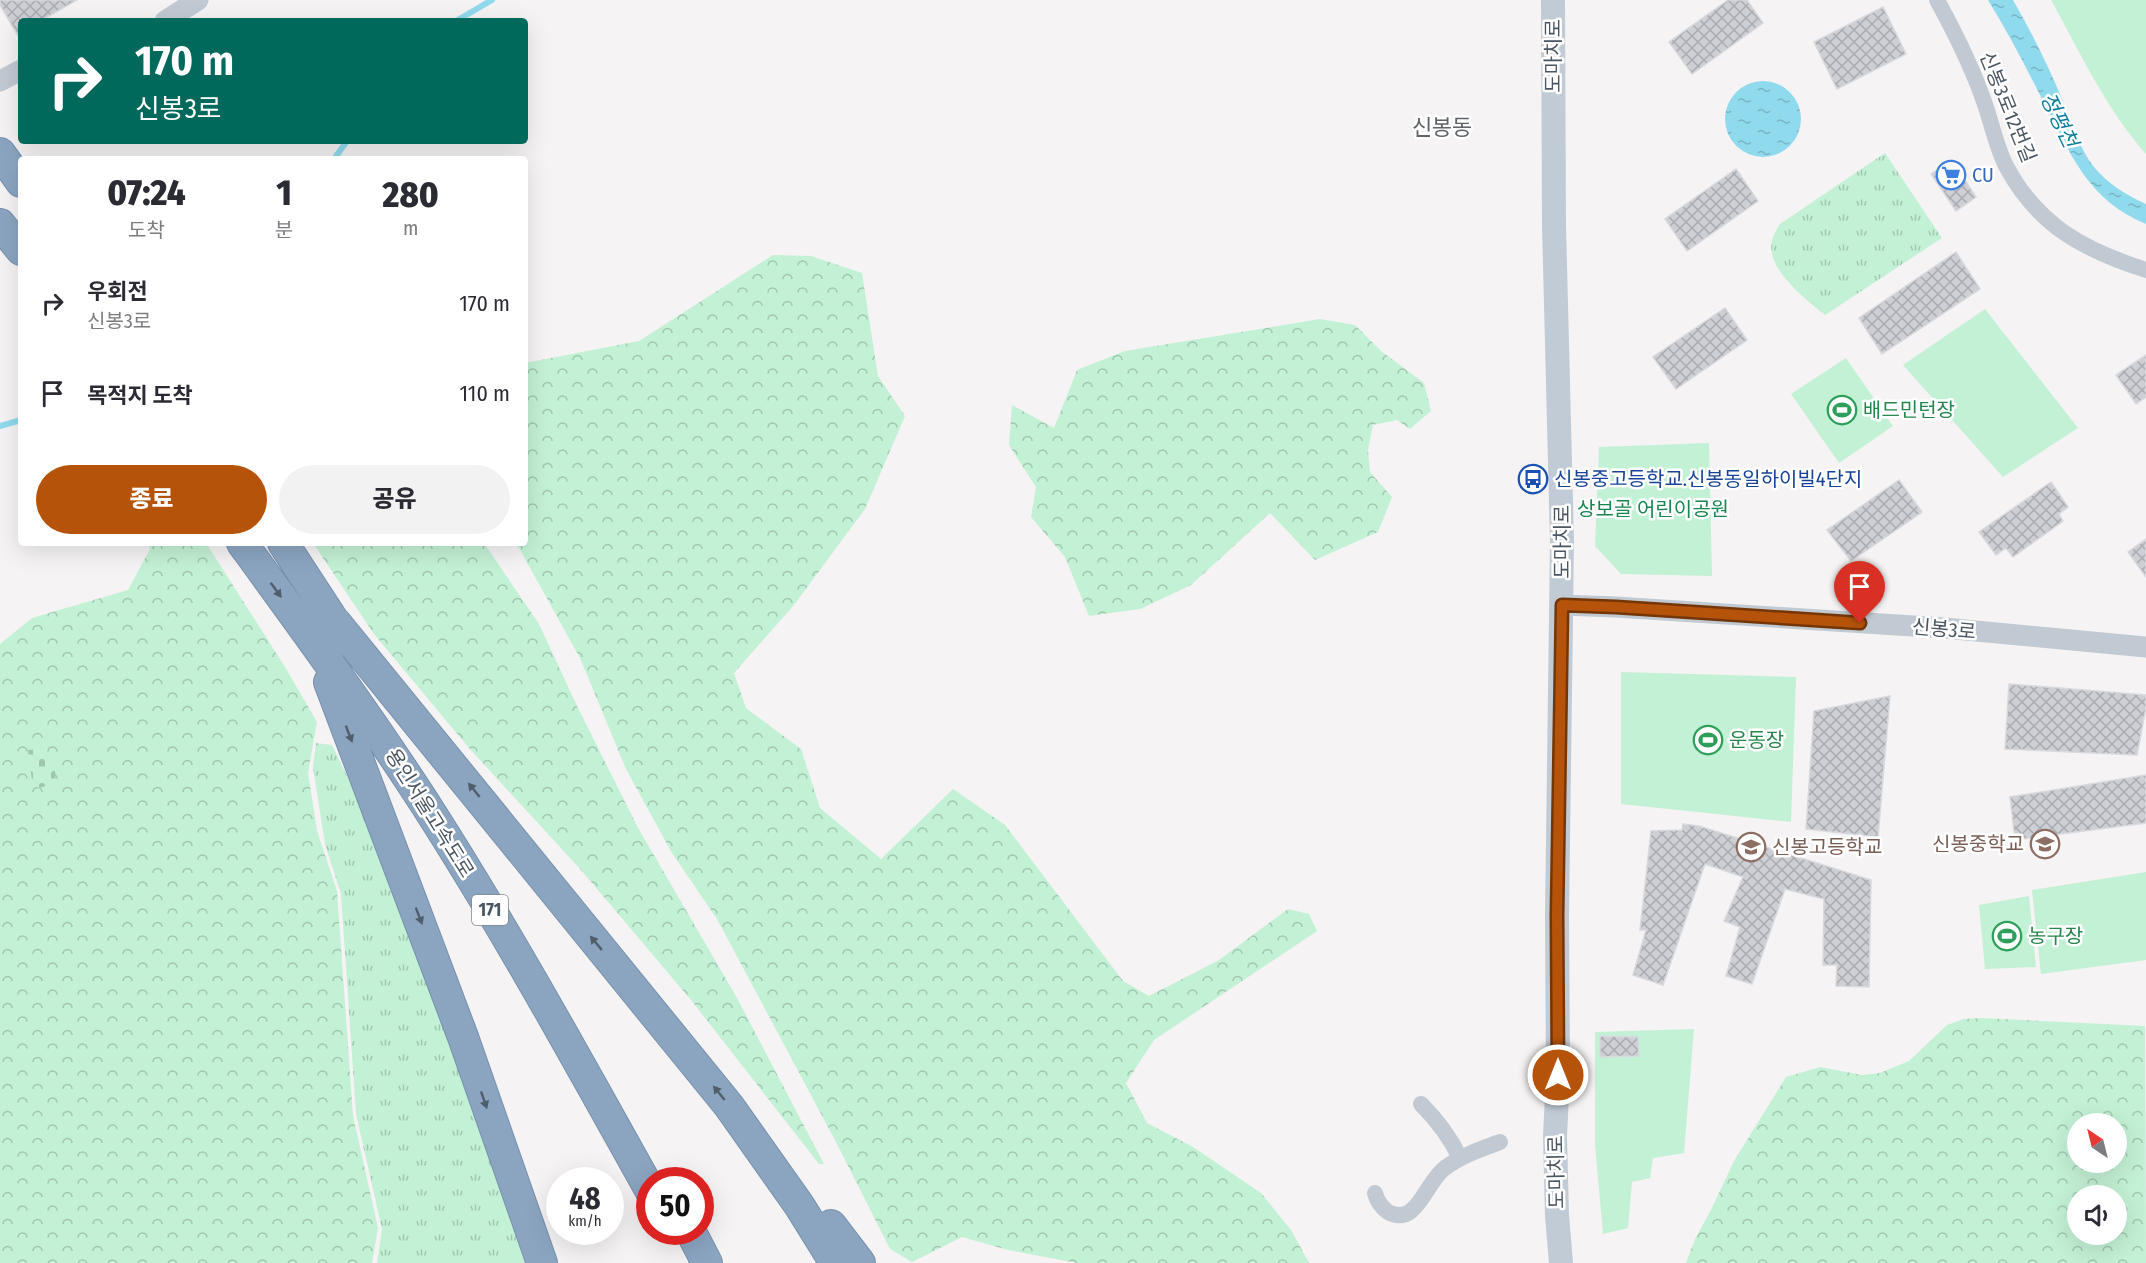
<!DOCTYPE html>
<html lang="ko">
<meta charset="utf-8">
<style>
:root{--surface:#fff;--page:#f2f2f3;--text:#2b2b33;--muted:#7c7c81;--accent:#b45309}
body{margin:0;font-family:"Fira Sans Condensed","Noto Sans KR",sans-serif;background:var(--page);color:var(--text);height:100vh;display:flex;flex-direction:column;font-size:22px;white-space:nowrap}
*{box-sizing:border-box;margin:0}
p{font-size:20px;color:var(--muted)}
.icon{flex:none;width:33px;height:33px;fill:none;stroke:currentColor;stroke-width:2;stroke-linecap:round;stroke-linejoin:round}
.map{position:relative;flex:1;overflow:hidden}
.details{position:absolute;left:18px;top:156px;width:510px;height:390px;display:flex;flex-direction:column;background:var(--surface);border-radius:6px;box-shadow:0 6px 24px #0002}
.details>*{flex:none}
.banner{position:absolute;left:18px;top:18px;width:510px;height:126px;border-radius:6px;box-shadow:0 6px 24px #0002;background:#00695c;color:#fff;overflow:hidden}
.needle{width:39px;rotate:325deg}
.buttons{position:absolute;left:2067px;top:1113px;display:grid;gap:12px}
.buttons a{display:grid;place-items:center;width:60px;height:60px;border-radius:50%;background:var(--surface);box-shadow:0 6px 24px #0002;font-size:30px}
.speed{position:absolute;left:546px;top:1167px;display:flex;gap:12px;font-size:30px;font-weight:700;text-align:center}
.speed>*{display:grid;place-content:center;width:78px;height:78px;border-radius:50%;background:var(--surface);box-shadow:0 6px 24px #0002;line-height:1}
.speed small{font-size:15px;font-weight:400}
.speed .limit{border:9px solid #d22;background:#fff;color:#111}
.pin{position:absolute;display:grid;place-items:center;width:51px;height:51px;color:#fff;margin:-62px -26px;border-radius:50% 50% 50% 0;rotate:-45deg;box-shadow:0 0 6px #0007}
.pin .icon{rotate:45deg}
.me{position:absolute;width:66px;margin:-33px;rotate:0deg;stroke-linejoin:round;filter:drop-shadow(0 0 4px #0008)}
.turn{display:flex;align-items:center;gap:21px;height:126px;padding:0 18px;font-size:27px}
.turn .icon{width:78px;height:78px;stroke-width:2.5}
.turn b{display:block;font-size:42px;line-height:51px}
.eta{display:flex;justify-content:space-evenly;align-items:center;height:102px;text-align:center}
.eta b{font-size:36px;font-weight:800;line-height:42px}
.cta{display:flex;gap:12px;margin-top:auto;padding:12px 18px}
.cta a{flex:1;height:69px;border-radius:36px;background:var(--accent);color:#fff;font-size:24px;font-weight:800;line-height:69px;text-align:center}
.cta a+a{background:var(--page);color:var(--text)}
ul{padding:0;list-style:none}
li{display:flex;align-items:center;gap:18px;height:90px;padding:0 18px}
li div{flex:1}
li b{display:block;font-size:22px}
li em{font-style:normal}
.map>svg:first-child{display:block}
.grass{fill:url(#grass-tufts)}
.forest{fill:url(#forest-crowns);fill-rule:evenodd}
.cemetery{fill:url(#cemetery-stones)}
.park{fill:#c3f1d5}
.water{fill:url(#water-ripples)}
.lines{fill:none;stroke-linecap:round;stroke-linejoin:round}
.stream{stroke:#90daee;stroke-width:6}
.building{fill:url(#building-cross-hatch);stroke:#d7d9de;stroke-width:1.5}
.motorway-casing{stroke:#7690ad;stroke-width:32}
.minor{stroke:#c1cad2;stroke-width:16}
.tertiary{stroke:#c1cad2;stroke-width:21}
.secondary{stroke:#c1cbd6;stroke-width:24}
.motorway{stroke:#8ba5c1;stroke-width:30}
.oneway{fill:#505e6b}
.route-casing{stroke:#753606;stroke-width:15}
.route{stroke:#b45309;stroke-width:10}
.labels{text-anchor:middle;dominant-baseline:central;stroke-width:5;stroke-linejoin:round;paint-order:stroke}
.shield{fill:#fff;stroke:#808990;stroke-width:1.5}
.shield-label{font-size:18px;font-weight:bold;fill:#4a5661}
.street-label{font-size:20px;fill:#4a5661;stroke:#fff}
.shop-label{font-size:20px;fill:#366cbe;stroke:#fff;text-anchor:start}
.leisure-label{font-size:20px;fill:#27864d;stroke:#fff;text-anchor:start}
.transit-label{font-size:20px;fill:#164399;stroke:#fff;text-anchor:start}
.park-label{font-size:20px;fill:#17864f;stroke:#fff}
.education-label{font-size:20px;fill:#785e54;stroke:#fff;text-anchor:end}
.water-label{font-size:21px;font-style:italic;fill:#0c7c9b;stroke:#fff}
.quarter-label{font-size:22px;fill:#5f6368;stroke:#fff}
</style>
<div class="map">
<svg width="2146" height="1263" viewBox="0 0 2146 1263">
<defs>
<pattern id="grass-tufts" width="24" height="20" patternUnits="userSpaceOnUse" patternTransform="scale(1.5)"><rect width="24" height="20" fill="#c3f1d5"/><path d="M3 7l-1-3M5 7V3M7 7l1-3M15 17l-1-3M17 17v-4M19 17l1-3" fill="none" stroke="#a0c6b0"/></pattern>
<pattern id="forest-crowns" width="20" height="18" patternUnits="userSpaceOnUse" patternTransform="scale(1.5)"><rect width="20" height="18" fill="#c3f1d5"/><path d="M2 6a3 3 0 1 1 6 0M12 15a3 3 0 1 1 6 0" fill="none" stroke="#a0c6b0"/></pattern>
<pattern id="cemetery-stones" width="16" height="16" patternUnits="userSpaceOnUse" patternTransform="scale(1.5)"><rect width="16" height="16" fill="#c3f1d5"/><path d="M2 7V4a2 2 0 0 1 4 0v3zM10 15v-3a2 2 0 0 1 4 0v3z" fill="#a0c6b0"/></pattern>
<pattern id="water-ripples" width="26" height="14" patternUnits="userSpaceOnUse" patternTransform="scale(1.5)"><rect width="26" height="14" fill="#90daee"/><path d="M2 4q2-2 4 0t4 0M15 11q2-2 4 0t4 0" fill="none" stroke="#78b4c4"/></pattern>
<pattern id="building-cross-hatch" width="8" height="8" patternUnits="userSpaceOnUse" patternTransform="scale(1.5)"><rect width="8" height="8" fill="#cdcfd5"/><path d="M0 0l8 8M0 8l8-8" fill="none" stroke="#a8abb0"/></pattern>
</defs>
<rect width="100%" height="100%" fill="#f5f3f3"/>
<path class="grass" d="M1885,153L1942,238L1825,315C1807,301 1765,268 1772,241C1773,235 1777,229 1780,224Z
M316,743L332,745L396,878L491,1154L526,1263H377L382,1229L356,1114L341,894L325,844L313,767Z"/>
<path class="forest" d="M773,255L811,256L862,273L878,376L905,416L865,509L794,605L734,673L746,708L801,749L820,808L881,859L953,789L1005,825L1123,981L1149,996L1219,960L1288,909L1309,914L1317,931L1154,1040L1126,1083L1147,1123L1193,1147L1261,1193L1291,1230L1309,1263H1077L1008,1250L962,1237L912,1262L890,1249L836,1142L717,919L672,853L626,769L580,658L519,548L513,543H525V363L639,341Z
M1320,319L1355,325L1381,351L1424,383L1431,411L1410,429L1397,420L1373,425L1368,450L1370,472L1392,497L1378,532L1315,560L1270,513L1191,585L1140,609L1089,616L1065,557L1031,517L1036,487L1009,445L1012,405L1054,428L1077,370L1125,351Z
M148,543H206L285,667L317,722L308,773L317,831L337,891L353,1116L378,1228L372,1263H0V644L32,618L128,590L150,549Z
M313,543H482L486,546L539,624L577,706L637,826L737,998L824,1164H819L691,1000L581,870L469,748L374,634Z
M1982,1018L2145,1026L2146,1263H1686L1695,1239L1712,1208L1734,1161L1786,1077L1820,1067L1862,1075L1880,1073L1909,1061L1947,1025L1964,1019ZM2078,1124H2116V1162H2078ZM2078,1196H2116V1234H2078Z"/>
<path class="cemetery" d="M41,749C53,759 57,768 55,784L38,788L32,781L28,750Z"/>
<path class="park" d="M2051,0H2146V154C2106,109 2080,52 2051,0Z
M1985,309L2078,428L2003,477L1903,365Z
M1846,358L1893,426L1839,463L1791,394Z
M1709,443L1712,576L1621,574L1595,546L1599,447Z
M1621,672L1796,677L1791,822L1621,804Z
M2146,872V960L2041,974L2032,890Z
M2029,896L2036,967L1985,969L1979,905Z
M1694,1029L1684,1153L1653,1158L1650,1178L1632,1182L1628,1228L1603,1234L1595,1144V1032Z"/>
<path class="water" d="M1988,0H2013C2032,33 2050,69 2064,104C2073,125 2079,148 2094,167C2108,184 2126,195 2146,204V224C2088,200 2072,156 2045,105C2027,69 2009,34 1988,0Z
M1725 119a38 38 0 1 1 76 0a38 38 0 1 1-76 0Z"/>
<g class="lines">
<path class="stream" d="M456,21L492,0
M334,159L347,141
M0,426L21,420"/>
</g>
<path class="building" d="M0,0H77L40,21H21V41L0,5Z
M1728,0H1747L1763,23L1692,74L1669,42Z
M1883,7L1906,54L1837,89L1814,42Z
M1952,160L1976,197L1956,211L1931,174Z
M1736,169L1758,201L1687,251L1665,219Z
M1956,252L1980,289L1882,354L1859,318Z
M1725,308L1747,340L1676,389L1653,357Z
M2146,355V397L2136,404L2116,375Z
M1899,480L1922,512L1851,561L1827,530Z
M2051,482L2068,507L2059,514L2063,521L2013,557L2006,548L1996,555L1979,532Z
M2146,539V577L2128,552Z
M2009,684L2146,695V708L2137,755L2005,749Z
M1890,696L1878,837L1806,829L1814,711Z
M2146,775V823L2015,840L2010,797Z
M1683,824L1699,826L1871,880L1869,987L1836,986L1837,965H1823L1824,899L1785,889L1752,984L1726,976L1740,927L1724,921L1743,877L1705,864L1663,985L1633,975L1646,930H1640L1651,831L1682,830Z
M1600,1036L1638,1037L1639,1056L1600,1057Z"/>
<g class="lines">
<g class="motorway-casing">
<path id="motorway" d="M0,153L21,182
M0,224L21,250
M242,543C304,628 367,714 424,802C505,928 577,1059 650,1190
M283,543L347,641
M337,624L729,1106L799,1205L835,1263
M329,682L463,1037L542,1263
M831,1225L860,1263
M691,1232L707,1263"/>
</g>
<path class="minor" d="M1937,0C1954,31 1970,63 1982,96C1991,119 1995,144 2006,166C2038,226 2084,250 2146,270
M1421,1104C1438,1121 1450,1137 1460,1158
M1375,1193C1377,1201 1381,1207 1388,1212C1417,1228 1426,1181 1445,1168C1461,1156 1481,1149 1500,1142"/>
<path class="tertiary" d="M165,21L198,0
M0,81L21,70
M1562,605L1616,607L1944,628L2146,647"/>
<path class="secondary" d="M1553,0L1554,225L1562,542L1557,915L1558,1075L1555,1136L1557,1215L1561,1263"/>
<use href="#motorway" class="motorway"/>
</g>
<defs><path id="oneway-solid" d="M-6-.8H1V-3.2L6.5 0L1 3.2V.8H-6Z" transform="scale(1.5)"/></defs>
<g class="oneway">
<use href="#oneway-solid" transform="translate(276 590) rotate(54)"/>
<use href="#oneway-solid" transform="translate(349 734) rotate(69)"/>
<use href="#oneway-solid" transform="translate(474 790) rotate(-129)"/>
<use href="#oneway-solid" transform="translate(419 916) rotate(69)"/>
<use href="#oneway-solid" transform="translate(596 943) rotate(-130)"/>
<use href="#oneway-solid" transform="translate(719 1093) rotate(-129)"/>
<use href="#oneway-solid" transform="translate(484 1100) rotate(71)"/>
</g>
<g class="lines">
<g class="route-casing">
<path id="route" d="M1558,1075L1557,915L1562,605L1616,607L1860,623"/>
</g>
<use href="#route" class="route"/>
</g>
<defs>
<g id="supermarket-ring" transform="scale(1.5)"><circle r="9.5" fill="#fff" stroke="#3f7fe0" stroke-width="1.5"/><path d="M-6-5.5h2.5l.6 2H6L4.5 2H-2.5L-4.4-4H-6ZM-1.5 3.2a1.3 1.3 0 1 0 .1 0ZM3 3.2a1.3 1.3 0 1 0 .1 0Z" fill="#3f7fe0"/></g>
<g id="stadium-ring" transform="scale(1.5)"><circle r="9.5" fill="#fff" stroke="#2e9e5b" stroke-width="1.5"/><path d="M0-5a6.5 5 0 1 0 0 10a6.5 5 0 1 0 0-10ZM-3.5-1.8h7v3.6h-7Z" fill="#2e9e5b"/></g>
<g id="bus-ring" transform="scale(1.5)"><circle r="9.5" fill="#fff" stroke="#1a4fb4" stroke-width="1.5"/><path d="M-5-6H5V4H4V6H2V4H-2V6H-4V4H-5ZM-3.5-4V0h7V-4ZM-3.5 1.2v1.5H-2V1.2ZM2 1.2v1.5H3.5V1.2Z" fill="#1a4fb4"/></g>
<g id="school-ring" transform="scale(1.5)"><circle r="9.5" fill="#fff" stroke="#8d6e63" stroke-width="1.5"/><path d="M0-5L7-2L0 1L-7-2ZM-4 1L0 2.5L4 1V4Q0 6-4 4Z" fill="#8d6e63"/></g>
</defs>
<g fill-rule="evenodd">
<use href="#supermarket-ring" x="1951" y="175"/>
<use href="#stadium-ring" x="1842" y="410"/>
<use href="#bus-ring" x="1533" y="479"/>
<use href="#stadium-ring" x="1708" y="740"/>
<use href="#school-ring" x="2045" y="844"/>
<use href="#school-ring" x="1751" y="847"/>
<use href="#stadium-ring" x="2007" y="936"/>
</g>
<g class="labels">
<rect class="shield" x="472" y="895" width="36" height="30" rx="4.5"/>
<g class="shield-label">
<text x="490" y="910">171</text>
</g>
<g class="street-label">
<text transform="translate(1553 56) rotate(-90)">도마치로</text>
<text transform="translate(2008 107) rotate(68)">신봉3로12번길</text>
<text transform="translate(1562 542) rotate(-90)">도마치로</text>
<text transform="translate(1944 629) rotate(5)">신봉3로</text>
<text transform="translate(430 813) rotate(58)">용인서울고속도로</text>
<text transform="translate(1556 1172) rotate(-91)">도마치로</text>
</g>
<g class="shop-label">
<text x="1972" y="175">CU</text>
</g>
<g class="leisure-label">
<text x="1863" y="410">배드민턴장</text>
<text x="1729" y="740">운동장</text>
<text x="2028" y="936">농구장</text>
</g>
<g class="transit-label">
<text x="1554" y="479">신봉중고등학교.신봉동일하이빌4단지</text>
</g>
<g class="park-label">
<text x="1653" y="509">상보골 어린이공원</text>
</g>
<g class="education-label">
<text x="2024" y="844">신봉중학교</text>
<text x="1772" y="847" text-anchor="start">신봉고등학교</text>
</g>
<g class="water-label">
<text transform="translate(2059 120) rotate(64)">정평천</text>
</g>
<g class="quarter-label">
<text x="1442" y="127">신봉동</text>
</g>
</g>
</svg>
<div class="buttons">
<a><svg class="needle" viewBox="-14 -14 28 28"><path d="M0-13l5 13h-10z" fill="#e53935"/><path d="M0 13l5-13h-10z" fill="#7c7c81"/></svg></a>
<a><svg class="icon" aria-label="sound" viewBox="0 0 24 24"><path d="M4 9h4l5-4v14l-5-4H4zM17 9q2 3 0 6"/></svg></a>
</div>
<div class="speed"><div>48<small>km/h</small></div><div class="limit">50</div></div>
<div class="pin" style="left:1860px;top:623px;background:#d93025"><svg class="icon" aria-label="arrive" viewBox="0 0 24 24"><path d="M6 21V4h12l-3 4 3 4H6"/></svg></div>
<svg class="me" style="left:1558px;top:1075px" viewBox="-20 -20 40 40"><circle r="17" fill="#b45309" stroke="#fff" stroke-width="3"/><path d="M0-11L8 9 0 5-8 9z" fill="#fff"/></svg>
<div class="banner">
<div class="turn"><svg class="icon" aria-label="right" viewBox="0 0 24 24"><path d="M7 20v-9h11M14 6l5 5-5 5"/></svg><div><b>170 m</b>신봉3로</div></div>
</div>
<section class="details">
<div class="eta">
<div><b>07:24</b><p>도착</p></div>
<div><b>1</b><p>분</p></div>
<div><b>280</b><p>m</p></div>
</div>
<ul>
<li><svg class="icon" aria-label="right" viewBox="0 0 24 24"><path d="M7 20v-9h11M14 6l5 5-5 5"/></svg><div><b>우회전</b><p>신봉3로</p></div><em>170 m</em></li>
<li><svg class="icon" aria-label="arrive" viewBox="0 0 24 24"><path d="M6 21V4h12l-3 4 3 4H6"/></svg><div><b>목적지 도착</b></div><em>110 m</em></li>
</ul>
<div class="cta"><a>종료</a><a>공유</a></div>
</section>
</div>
